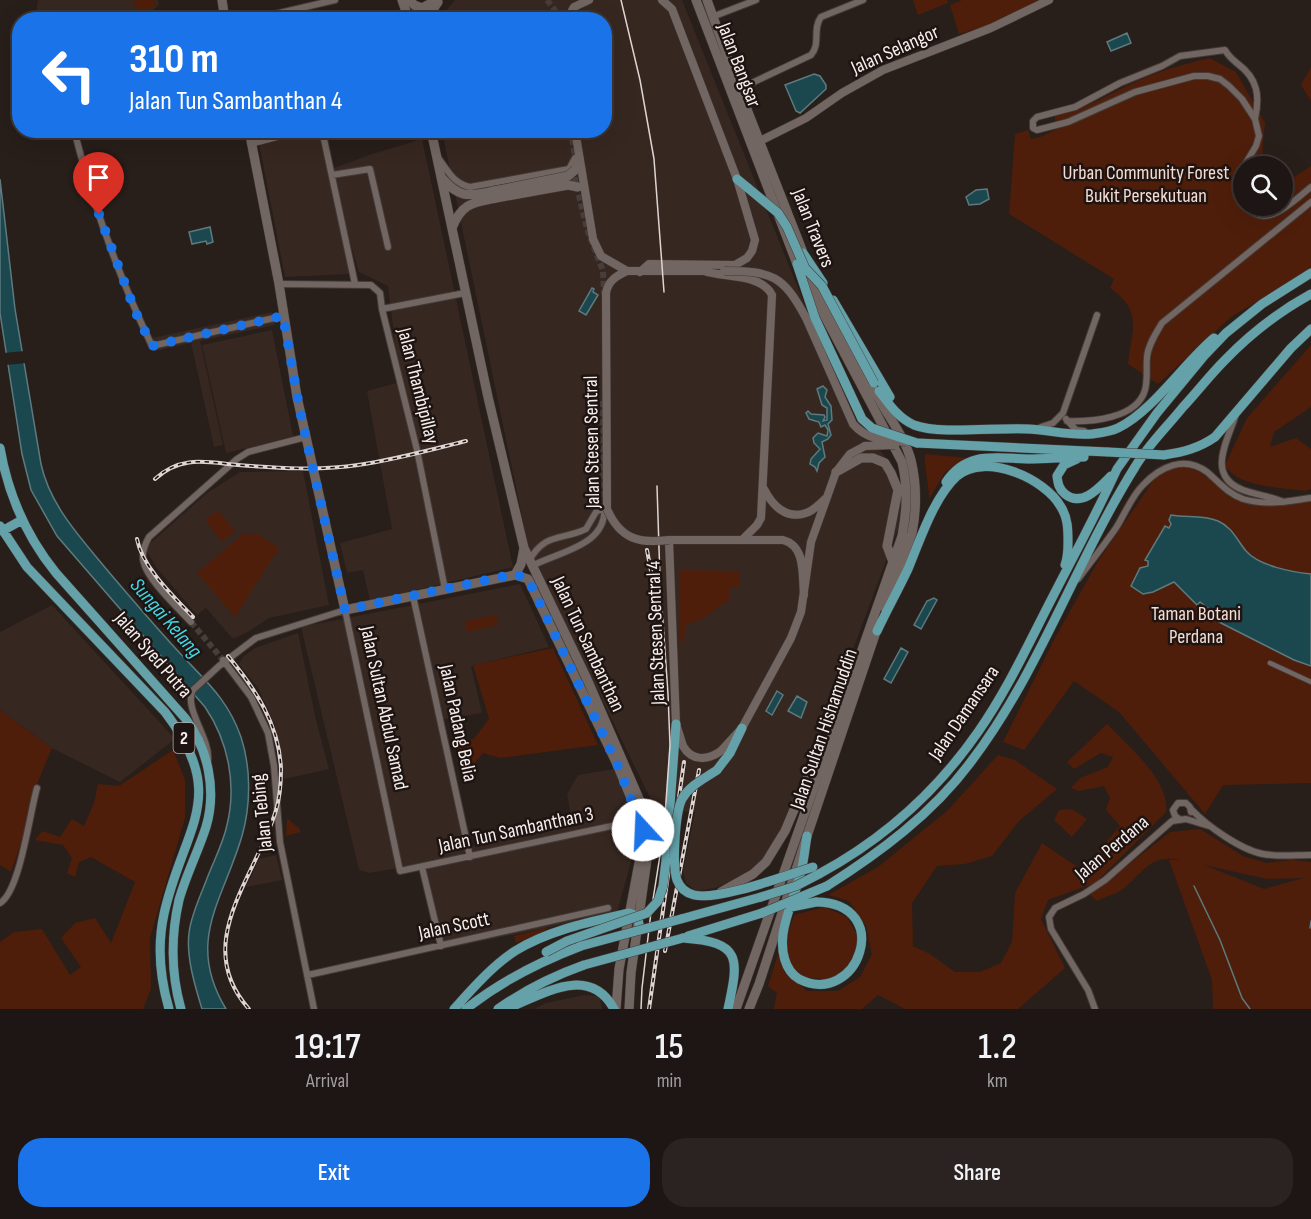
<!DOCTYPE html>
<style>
:root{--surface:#1e1614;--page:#2b2322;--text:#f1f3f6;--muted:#a19fa0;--line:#3c3534;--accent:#1a73e8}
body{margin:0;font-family:"Sofia Sans Condensed",sans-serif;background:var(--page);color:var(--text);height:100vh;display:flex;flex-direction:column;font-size:22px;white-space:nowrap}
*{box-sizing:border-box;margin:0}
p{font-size:20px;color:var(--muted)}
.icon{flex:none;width:33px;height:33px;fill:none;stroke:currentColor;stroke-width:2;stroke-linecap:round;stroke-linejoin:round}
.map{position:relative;height:1009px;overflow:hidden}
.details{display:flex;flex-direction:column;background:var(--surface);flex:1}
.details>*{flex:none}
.top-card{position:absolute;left:12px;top:12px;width:600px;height:126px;border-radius:24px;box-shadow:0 6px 24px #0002,0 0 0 2px var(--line);background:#1a73e8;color:#fff;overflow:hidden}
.buttons{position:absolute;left:1233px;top:156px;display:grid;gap:12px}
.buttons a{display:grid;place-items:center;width:60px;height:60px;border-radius:50%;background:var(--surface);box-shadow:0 6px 24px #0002,0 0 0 2px var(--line);font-size:30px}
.pin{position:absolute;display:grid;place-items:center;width:51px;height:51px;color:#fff;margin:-62px -26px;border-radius:50% 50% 50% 0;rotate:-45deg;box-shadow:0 0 6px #0007}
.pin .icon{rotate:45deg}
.me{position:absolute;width:66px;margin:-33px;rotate:340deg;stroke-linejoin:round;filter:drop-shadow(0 0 4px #0008)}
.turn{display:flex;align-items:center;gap:21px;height:126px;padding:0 18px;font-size:27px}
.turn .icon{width:78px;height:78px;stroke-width:2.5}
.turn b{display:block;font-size:42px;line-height:51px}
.eta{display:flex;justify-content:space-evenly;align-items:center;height:102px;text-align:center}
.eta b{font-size:36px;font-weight:600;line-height:42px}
.button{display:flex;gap:12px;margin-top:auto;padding:12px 18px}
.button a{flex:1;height:69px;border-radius:24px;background:var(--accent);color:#fff;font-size:24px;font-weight:600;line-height:69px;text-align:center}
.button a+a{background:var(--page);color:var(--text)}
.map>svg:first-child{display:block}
.built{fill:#372721}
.green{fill:#4f1e0a;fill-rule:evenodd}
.water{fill:#1b484e;stroke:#5d7a7e;stroke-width:1.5}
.pier{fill:#281e1a}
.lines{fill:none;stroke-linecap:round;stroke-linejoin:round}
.stream{stroke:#5d7a7e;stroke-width:1.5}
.minor-tunnel{stroke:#473d3a;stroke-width:6;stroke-dasharray:6 3;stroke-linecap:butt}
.pedestrian-casing{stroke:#433b38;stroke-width:6}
.minor-casing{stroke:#433b38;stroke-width:8}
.tertiary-casing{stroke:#433b38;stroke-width:9}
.secondary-casing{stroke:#433b38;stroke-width:10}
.primary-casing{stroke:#433b38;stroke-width:10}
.pedestrian{stroke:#726662;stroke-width:4.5}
.minor{stroke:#726662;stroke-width:6}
.tertiary{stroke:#726662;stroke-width:8}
.secondary{stroke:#726662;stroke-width:9}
.primary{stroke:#64a1a9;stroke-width:9}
.tram{stroke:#ded5d3;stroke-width:1.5}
.rail-casing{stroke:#ded5d3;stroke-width:4}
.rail{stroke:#1e1411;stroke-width:1.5;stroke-dasharray:4.5;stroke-linecap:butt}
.tertiary-bridge-casing{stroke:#433b38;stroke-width:9;stroke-linecap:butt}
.secondary-bridge-casing{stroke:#433b38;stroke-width:10;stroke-linecap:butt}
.primary-bridge-casing{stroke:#433b38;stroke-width:10;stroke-linecap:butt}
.tertiary-bridge{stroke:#726662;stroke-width:8}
.secondary-bridge{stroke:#726662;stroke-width:9}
.primary-bridge{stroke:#64a1a9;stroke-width:9}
.route{stroke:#1a73e8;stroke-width:10;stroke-dasharray:0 18}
.labels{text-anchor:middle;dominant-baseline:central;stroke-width:5;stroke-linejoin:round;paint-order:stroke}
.shield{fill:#1e1411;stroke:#b6adab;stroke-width:1.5}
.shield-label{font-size:18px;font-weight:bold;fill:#f7efed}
.street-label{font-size:20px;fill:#f7efed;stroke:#1e1411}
.park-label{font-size:20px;fill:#f6dcd3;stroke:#1e1411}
.water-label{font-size:21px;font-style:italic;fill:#41d6e8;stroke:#1e1411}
</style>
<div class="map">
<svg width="1311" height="1009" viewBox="0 0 1311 1009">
<rect width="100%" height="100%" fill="#281e1a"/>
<path class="built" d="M38,0H158L159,5L142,19L35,20Z
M455,0H682L808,313L858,423L896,470L902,491V518L833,703L774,845L760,863L737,879L715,888L696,891L686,883L683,871L695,812L656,810L529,550L442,131L604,130V20H438Z
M319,132L343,235L349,274L285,277L259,143Z
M422,139L513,567L370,601L363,570L347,573L340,543L392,529L367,391L400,382L388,286L359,272L329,170L369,155Z
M272,312L275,325L200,341L223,445L214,447L191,343L155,351L152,338Z
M272,330L293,436L226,453L202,345Z
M303,471L329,605L269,618L248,632L235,638H232L206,608L197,615L156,567L145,548L207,493L240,472Z
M520,584L549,647L471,666L482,713L444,719L472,846L573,826L567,794L578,775L614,769L639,832L617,913L440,950L422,864L369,873L359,870L301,627Z
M52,605L175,739L120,782L52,748L0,710V632Z
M298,633L316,720L329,769L284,779L275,725L258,688L239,664L243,657L255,648Z
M276,855L282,880L246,887L259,859Z
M584,995L600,996L602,1009H534L546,1003Z"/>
<path class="green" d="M136,0H154L157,4L140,14L133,2Z
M913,0H947L948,3L918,15Z
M962,0H1039L989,25L959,34L950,5Z
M1210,58L1236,72L1265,123L1261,166H1244V206H1282L1283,184L1311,166V269L1231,317L1158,384L1128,364C1132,329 1143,311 1110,288L1114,279L1009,214L1015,134L1028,130L1031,139L1043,136L1055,130V116C1084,109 1104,97 1131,84C1156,72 1183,64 1210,58Z
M1311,67V101L1301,85Z
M1311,345V407L1274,432L1270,447L1296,438L1311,449V489L1305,491C1283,488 1236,487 1225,465L1247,418Z
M925,454L968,458L945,472L929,499C929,484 924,469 925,454Z
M1176,466C1205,469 1207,479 1229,494C1254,511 1284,505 1311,501V783L1223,785L1205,814L1119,712L1074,681L1024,750L1003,742L1056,636L1097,563L1157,475Z
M218,510L235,531L222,542L205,520Z
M244,533L249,535L256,533L279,548L235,617L197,573Z
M680,570L739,571V587H729V600L697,622L694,621L685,627L684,644L680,640Z
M496,615L498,625L467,632L465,621Z
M553,648L598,745L500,758L483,753L463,777L455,743L474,739L489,719L473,665Z
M0,710L52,748L37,784L20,846L11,872L0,865Z
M1107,724C1128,746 1170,780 1166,812L1095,883L1048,900L1041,919L1065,968L1018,1009H905L878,995L862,1009H774L777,993L768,986L778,954L785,973L807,991H838L860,977L872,954L866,926L849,901L828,895L878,867L947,811L998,755L1015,760L1057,789L1019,821L992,856L965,864L937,866L912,903L913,946L930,954L955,972H980L1001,963L1012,942L1015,893L1042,843L1082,870L1120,826L1106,810L1110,798L1104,786L1079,791L1071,788L1080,778L1108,767L1113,757L1101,753L1074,769L1067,762Z
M173,750L185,780V818L150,938L151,989L143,1009H0V942L14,932L42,929L70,975L81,967L61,938L75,923L95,918L111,943L135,882L91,857L79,862L75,877L67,873L72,858L63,845L35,840L42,831L60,837L72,819L84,826L94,803L98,784L119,786Z
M1072,809L1087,819L1072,837L1054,820L1059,810Z
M287,818L300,829V832L286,836Z
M1200,829L1243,856L1266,863L1292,860L1311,862V1009H1213L1212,980L1169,860H1180C1148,853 1142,876 1120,891C1113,895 1104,897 1097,901L1090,895L1170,832ZM1204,865L1267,879L1304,878L1264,889Z
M825,907L847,917L859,938L858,954L849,971L831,980L804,977L790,966L785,943L794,915Z
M549,927L539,934L516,943L514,936Z"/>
<path class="water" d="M1127,33L1131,43L1111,51L1107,42Z
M814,74L820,76L826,85V89L800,113L796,111L785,85Z
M0,179L15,309L41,464C50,506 81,538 108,571C130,597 153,624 177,650C204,680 227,697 241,737C251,767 251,805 242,836C223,901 185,941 226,1009H202C195,986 186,957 189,933C191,915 200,897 206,881C213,862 223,844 227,825C237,784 228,741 205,707L57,536L31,490L22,454L0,313Z
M987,189L989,199L980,204L969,205L966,197L976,190Z
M210,227L213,242L207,244L206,241L192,244L189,232Z
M592,288L594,289L593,292L598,295L586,315L579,311Z
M823,386L827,390L825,397L831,406L832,420L828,424L831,435L828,439L822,442L825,457L819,463L817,471L815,467L810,464L811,459L820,449L814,443L813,438L818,433L827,436L828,430L825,425L821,427L819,422L809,419L806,413L808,411L811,414L824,415L825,417L823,421L827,420V408L822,405L817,389Z
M1171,515C1187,518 1202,514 1218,521C1232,527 1237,540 1246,551C1259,566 1292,572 1311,574V666L1294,660L1219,622L1211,616L1213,612L1200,602L1197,605L1174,582L1153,592L1143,594L1131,586L1140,568L1148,566V561L1145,560L1165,526L1169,528L1171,524L1169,520Z
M934,598L937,600L921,629L914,625L927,601Z
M901,648L908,652L891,683L884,679Z
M777,691L783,695L772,715L766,711Z
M797,696L807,702L801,718L788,711Z"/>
<path class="pier" d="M25,351L27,363L6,365L4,353Z"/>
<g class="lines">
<path class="stream" d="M1194,886L1220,940L1242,998L1250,1009
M1310,928L1311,921"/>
<path class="minor-tunnel" d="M547,0L555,10L556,20
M571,130L575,158
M568,172L574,175L587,229L603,271L604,295
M603,401L604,499
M191,622L223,660"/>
<g class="pedestrian-casing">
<path id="pedestrian" d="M1270,663L1311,682"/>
</g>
<g class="minor-casing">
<path id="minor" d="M712,17L756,0
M249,20L335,0
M739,89L811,55C821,44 812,29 821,17L863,0
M74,130C93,205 119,277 152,346L283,316
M322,130L355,284
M439,159C448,171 454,184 470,187L569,169L575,158
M1244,166L1256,146L1259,136L1255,119L1242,99L1229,86L1220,79L1208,76H1194L1135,92L1068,122L1037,130L1033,128V121L1037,117L1075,107L1120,83L1162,66L1180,56L1225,50C1229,57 1232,59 1238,64C1258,79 1260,96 1255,119
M1244,167C1238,178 1237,191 1244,202
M332,175L370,169L388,247
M1246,206C1266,231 1293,201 1311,187
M279,284L371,285L380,293L382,309L417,450L445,589
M382,309L465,293
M1236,414C1228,441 1205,475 1243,490C1256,495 1270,496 1283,502
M1066,419L1076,430L1084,431
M1067,421C1090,422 1137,419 1145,390C1148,379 1146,368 1147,357C1148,345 1156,333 1162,323L1311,202
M1041,427L1053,423L1063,413L1097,315
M529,561C545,532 561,541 586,529L596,512L604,507
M532,566C557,552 608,546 604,507
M1078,579C1091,562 1104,545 1116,528C1125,514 1131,497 1143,485C1160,467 1184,455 1207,472C1219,482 1227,493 1243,499C1266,506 1288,501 1311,498
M413,596L470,857
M191,622C178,608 145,578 143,559C142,551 145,544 149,537L237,459L248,452L306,437
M223,660L251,697L268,733L274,766L280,842L314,1009
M208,761C211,739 183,708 193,690L219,666L256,638L345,610L400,871L640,820
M1191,809C1207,826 1241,850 1263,854C1279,857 1295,855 1311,855
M1179,819L1175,816L1173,810L1178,803H1186L1190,807L1191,812
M422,867L441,946
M0,903C20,892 30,811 37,788
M308,975L608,908
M1095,1009L1088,990L1051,929L1049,917L1055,908L1084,894L1105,880L1172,821L1186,819L1209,826"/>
</g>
<g class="tertiary-casing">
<path id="tertiary" d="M567,20L574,7L589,0
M251,130L256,133L266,130
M575,130L593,239L601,256L627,271H708
M760,141L806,118L842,93L883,70L991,28L1049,0
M251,143L301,130
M704,271C724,278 761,273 772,295L761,518L757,525L742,540
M640,272L649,264L735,265L747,258L752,251L755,240L737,179L672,9L662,0
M764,489C772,505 786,520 806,513C813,511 820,504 825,499
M607,509L606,293C608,281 616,276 627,271
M683,746L676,724L669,540H783C806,546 802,575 804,595
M721,751L742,728L791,638L801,612L811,542L836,472L850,454L865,446"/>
</g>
<g class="secondary-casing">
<path id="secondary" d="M222,0L225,20
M402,0L409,20
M410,0L414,5L422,8L437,0
M696,0L797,264L902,462C908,488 907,510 902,536L736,1009
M707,0L739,89L802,250
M426,20L438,2
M249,130L279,284L297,397L345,610L515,575L528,579L617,764L642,825V847L619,969L616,1009
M431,130L488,397L524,548L587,679L650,824L648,852L631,973L629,1009
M575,170L579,159
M442,178C460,199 468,196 494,191
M452,228C462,203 472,203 496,198
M815,282C835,322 856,361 879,399C890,419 905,438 911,460C917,485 917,508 912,533L885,608
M836,472L861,458H873L885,463L891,473L898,490L887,546L893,562
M515,575L521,564L524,548
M721,892L753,874L766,862L785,831L807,779L820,754
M749,1009L759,984L807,836L879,623"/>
</g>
<g class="primary-casing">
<path id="primary" d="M737,179L748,188
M803,253L823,283
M833,300L890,397
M879,391C889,404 898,418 914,425C940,435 999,427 1028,429C1049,430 1071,436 1092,434C1100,433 1110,432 1118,428C1153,411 1184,363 1214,338
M917,443L1108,452
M0,448C8,494 26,536 56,573L185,718C208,748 217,790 206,827C198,852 186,875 179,900C171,935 171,974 181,1009
M1164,455C1184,452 1199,448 1215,437L1291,348L1311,329
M1077,459L1064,465L1057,476C1058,484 1059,489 1065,494C1082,508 1100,487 1111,476
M946,482C967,451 995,458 1027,459C1046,459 1065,457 1084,457
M0,526L27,567L165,712C231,798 183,827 164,914C157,946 160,978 169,1009
M2,531L22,520
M877,631C887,610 898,590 908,569C920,540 934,497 957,476C985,452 1045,478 1061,507C1068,518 1068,530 1068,542C1068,550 1068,557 1065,565
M717,770L730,753L742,728
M807,836C805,848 804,860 801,872C796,893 786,913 783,934C781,950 784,970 799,979C858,1009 896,903 816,902
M666,860L676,724
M819,874C882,840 937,791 978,732C1006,692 1027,647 1049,604C1072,559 1096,515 1117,469L1157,413L1204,356L1226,333L1262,304L1311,273
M827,886C879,853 932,814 970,763C1039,673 1075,563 1135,467C1148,445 1167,427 1183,407C1197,392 1210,375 1225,360C1250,334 1280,311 1311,294
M681,919L761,897
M688,936L762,913
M683,938C742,942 739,958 728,1009
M454,1009C472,989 492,966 515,951C549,930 590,922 629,913L637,916L639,924
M466,1009C501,981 539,962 581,946
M498,1009C525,990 553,976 584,965
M506,1009C542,995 589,963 614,1009"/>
</g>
<use href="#pedestrian" class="pedestrian"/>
<use href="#minor" class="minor"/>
<use href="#tertiary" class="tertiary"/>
<use href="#secondary" class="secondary"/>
<use href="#primary" class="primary"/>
<path class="tram" d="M621,0L640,80L654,159L664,292
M641,1009L642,988L651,912L664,830L670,745L668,694L660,579L657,486"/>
<g class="rail-casing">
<path id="rail" d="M155,479C181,455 206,462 238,465C277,468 319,471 358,465C394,460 430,450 466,441
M137,539C142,567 174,597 193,617
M647,550L660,619
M228,656C256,690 279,724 281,769C281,783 280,797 276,810C257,876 190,943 249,1009
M665,951L699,770
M649,1009L684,762"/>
</g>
<use href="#rail" class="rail"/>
<g class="tertiary-bridge-casing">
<path id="tertiary-bridge" d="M724,271C772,271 783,275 806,318L853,424C868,441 886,440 906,442
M865,446L895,445
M607,509C620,539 639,544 669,540
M683,746C692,762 708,760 721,751"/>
</g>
<g class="secondary-bridge-casing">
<path id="secondary-bridge" d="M494,191L568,176L575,170
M496,198L568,185L578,187"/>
</g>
<g class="primary-bridge-casing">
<path id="primary-bridge" d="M748,188L778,213L787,227L805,268L822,286L874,383
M797,264L815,318L862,419L872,428L917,443
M1108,452L1164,455
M717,770C704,779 690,785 682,799C675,813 672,866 677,880C680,888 686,893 694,895C719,901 787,875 813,867
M761,897L796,886L819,874
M791,907L816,902
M762,913L827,886
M581,946L681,919
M546,952L567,941L647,913L658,901L663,886L666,860
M584,965L683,938"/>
</g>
<use href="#tertiary-bridge" class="tertiary-bridge"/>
<use href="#secondary-bridge" class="secondary-bridge"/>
<use href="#primary-bridge" class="primary-bridge"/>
</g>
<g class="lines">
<path class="route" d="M99,214L135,311L152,346L283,316L300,411L345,610L515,574L528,579L617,764L643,830"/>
</g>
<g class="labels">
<rect class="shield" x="173.5" y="723" width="21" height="30" rx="4.5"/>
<g class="shield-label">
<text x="184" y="738">2</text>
</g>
<g class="street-label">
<text transform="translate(895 50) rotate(-24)">Jalan Selangor</text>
<text transform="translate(739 65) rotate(69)">Jalan Bangsar</text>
<text transform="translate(813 228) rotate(68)">Jalan Travers</text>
<text transform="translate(418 386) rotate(76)">Jalan Thambipillay</text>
<text transform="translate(592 442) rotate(-91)">Jalan Stesen Sentral</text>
<text transform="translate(656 633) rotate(-92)">Jalan Stesen Sentral 4</text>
<text transform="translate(588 644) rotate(65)">Jalan Tun Sambanthan</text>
<text transform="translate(153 655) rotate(49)">Jalan Syed Putra</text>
<text transform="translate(384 708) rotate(78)">Jalan Sultan Abdul Samad</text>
<text transform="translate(964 713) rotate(-56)">Jalan Damansara</text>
<text transform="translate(458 723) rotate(78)">Jalan Padang Belia</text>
<text transform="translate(824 729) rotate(-71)">Jalan Sultan Hishamuddin</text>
<text transform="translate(262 813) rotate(-96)">Jalan Tebing</text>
<text transform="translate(516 830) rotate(-12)">Jalan Tun Sambanthan 3</text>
<text transform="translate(1112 848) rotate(-40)">Jalan Perdana</text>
<text transform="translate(454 926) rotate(-12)">Jalan Scott</text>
</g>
<g class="park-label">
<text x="1146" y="173">Urban Community Forest<tspan x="1146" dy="23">Bukit Persekutuan</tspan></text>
<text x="1196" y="614">Taman Botani<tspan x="1196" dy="23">Perdana</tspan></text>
</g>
<g class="water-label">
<text transform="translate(166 618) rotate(49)">Sungai Kelang</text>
</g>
</g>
</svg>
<div class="buttons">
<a><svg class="icon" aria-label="search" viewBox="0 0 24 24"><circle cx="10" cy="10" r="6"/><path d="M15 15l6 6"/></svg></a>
</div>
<div class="pin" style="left:99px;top:214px;background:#d93025"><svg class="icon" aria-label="arrive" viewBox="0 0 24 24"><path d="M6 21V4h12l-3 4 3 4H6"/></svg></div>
<svg class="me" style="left:643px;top:830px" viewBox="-20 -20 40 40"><circle r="19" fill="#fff"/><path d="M0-13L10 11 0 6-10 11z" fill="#1a73e8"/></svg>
<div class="top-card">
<div class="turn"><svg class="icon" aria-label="left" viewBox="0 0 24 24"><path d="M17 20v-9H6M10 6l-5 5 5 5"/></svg><div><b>310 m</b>Jalan Tun Sambanthan 4</div></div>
</div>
</div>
<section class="details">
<div class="eta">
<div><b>19:17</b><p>Arrival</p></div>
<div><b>15</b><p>min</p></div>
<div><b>1.2</b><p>km</p></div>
</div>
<div class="button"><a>Exit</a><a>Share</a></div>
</section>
